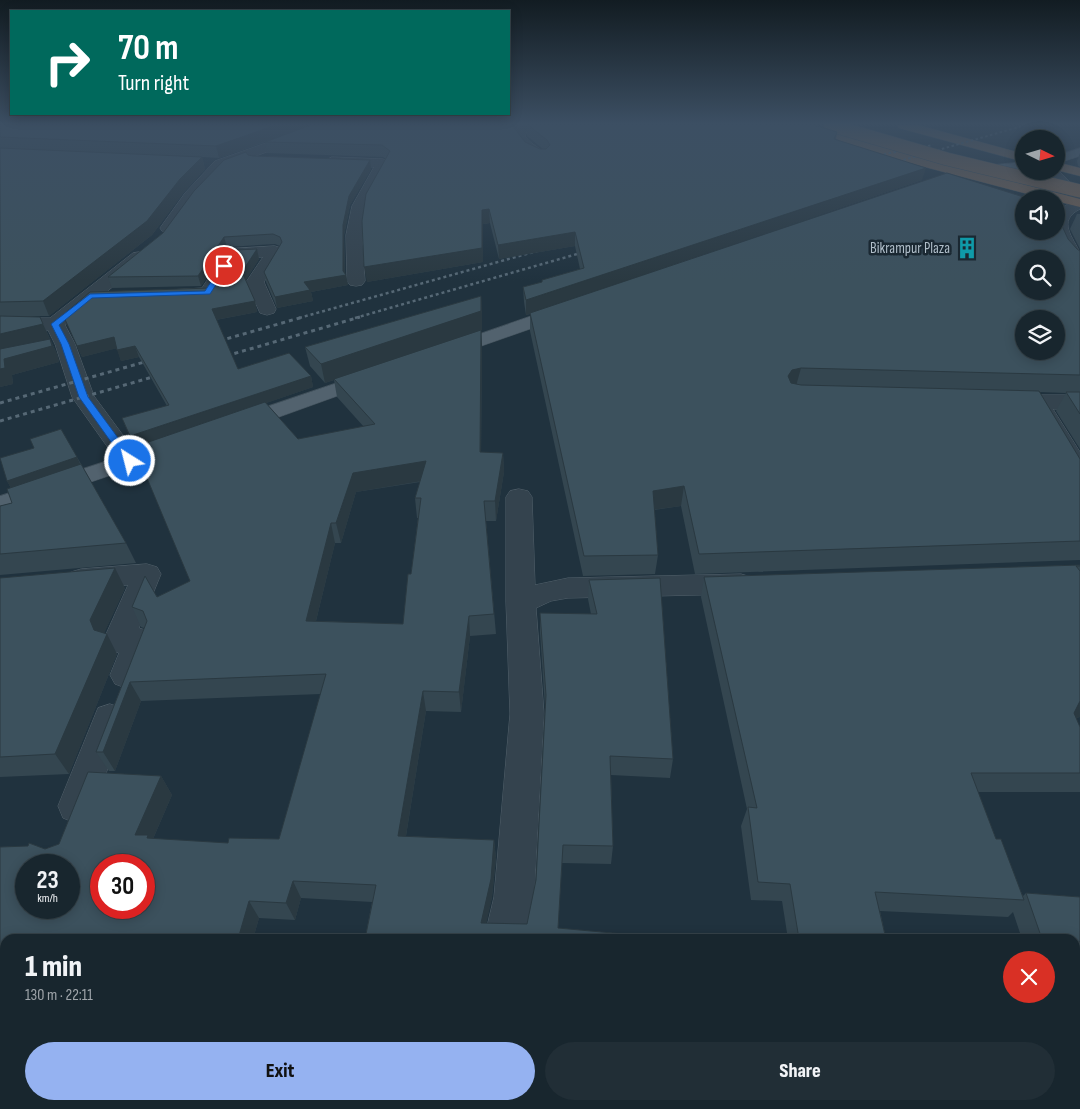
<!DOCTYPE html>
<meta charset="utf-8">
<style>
:root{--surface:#18262e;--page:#212e36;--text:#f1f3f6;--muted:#9fa5aa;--line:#36434a;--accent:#95b2f1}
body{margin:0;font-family:"Sofia Sans Condensed",sans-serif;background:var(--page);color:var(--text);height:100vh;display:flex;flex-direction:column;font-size:19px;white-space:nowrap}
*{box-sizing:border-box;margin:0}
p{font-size:16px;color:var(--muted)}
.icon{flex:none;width:28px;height:28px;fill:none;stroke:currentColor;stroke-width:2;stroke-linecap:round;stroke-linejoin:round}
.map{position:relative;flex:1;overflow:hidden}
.sheet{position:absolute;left:0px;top:934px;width:1080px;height:176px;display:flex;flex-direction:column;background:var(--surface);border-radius:15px 15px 0 0;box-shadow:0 2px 12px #0003,0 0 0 1px var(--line)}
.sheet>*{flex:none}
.banner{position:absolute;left:10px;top:10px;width:500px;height:105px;border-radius:0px;box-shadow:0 2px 12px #0003,0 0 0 1px var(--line);background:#00695c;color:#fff;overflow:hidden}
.needle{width:32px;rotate:95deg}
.controls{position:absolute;left:1015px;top:130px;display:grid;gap:10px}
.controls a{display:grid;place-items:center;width:50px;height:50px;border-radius:50%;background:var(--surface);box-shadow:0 2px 12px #0003,0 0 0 1px var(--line);font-size:25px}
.speed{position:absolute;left:15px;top:854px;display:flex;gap:10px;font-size:25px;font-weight:700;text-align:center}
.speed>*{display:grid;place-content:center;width:65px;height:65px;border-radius:50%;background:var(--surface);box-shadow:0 2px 12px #0003,0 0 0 1px var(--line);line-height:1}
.speed small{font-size:12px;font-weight:400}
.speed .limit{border:8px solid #d22;background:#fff;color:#111}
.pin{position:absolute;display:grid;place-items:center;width:42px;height:42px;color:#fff;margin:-21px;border:2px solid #fff;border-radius:50%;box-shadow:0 1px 5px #0007}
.me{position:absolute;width:55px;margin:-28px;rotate:324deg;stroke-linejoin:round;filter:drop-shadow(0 0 4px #0008)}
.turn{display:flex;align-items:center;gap:18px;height:105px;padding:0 25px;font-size:22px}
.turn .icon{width:65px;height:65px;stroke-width:2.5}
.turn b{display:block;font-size:35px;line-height:42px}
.round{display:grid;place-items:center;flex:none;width:52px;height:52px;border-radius:26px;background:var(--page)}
.summary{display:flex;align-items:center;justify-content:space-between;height:85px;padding:0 25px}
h1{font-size:30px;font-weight:800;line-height:38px}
.cta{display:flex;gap:10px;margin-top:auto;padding:10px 25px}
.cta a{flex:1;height:58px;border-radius:30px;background:var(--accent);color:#111;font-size:20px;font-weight:800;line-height:58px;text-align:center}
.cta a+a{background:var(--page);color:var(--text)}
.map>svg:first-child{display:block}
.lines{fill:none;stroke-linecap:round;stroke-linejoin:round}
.minor-casing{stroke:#52616b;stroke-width:1}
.major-casing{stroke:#404f59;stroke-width:1}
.highway-casing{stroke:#3f4e58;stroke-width:1}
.minor{fill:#34434e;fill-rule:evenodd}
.major{fill:#52626e;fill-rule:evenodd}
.highway{fill:#756050;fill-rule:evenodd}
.rail-far2{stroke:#566875;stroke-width:2;stroke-dasharray:2.5 2.5;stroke-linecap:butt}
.rail-far1{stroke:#566875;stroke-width:2.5;stroke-dasharray:3 3;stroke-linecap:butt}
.rail{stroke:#566875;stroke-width:3;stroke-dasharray:4 4;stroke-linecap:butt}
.highway-bridge-casing{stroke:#3f4e58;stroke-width:14;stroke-linecap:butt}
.highway-bridge{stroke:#756050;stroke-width:13}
.wall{fill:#344650;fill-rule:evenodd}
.shaded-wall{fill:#2a3941}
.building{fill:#3c515d;stroke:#2a3941;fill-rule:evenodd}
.route{fill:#1a73e8;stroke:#114b97}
.labels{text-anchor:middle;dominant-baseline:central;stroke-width:5;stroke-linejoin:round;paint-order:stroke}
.far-poi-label{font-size:15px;fill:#b0bec9;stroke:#1a2832;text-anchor:end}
</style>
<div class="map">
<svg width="1080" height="1109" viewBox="0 0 1080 1109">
<rect width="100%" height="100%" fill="#20323e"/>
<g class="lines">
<g class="minor-casing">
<path id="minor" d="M310,125H324L311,136L225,167L195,199L174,231H162L160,228L185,193L215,161L303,130Z
M520,125H535L527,131L525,136C531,145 541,148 548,156L546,159C532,162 520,146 513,136Z
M332,157L383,159L390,163L366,206L362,235L365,281L362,285L356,286L350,285L347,281L346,235L352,206L374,167L327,164L325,161Z
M1056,168L1080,192V209C1056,221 1074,238 1080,253C1080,257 1080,265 1080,269C1066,266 1057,245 1053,232L1056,231C1056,214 1056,209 1073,202L1046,171H1056Z
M275,246L281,248L283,251L264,282L276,309L274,313L267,315L260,313L246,282L263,257L238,258L213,297L174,299L168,298L165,294L168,290L202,288L227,249Z
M139,252L145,253L147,257L145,261L65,325L75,344L94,396L142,461L139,466L130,468L121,466L72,397L55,344L48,330H0V318H50L133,253Z
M1038,395H1080V409H1053L1080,452V479L1071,477L1027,402L1030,397Z
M519,489L528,491L532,497L535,585L568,578L741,574L751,577L755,584L751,591L741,594L568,598L551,601L536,608L544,714L534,897L526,939H484L494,897L510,714L506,602V497L510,491Z
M147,564L157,567L161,574L139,628L151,632L155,640L137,684L126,688L115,684L110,675L119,653L107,649L103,641L128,585L81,589L71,586L67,579L71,572L81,569Z
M110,704L122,708L127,718L89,818L76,823L63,818L58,806L98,708Z
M437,1105H485L484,1109H436Z"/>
</g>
<g class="major-casing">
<path id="major" d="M1080,148V156L1056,164V156Z
M1024,162V170L973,175L966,171L973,167Z
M566,304L573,306L575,310L573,314L453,356L446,358L439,356L436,352L439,348Z
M372,371L379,373L383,377L379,381L246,429L238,431L230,429L227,424L230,419Z
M174,439L182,441L186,446L182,451L0,513V496Z"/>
</g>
<g class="highway-casing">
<path id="highway" d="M787,125H807L912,155L1080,199V207L1056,201V199H1047L902,161L789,128Z
M897,125H918L1024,154V162L899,128Z
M1056,162L1080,168V176L1056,170Z"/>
</g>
<use href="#minor" class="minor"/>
<use href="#major" class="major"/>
<use href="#highway" class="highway"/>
<path class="rail-far2" d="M869,157L933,145
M889,164L1026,125"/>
<path class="rail-far1" d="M299,318L537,251
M355,318L591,250"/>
<path class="rail" d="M212,343L303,317
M219,358L360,317
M0,403L155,359
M0,421L163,374"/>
<g class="highway-bridge-casing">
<path id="highway-bridge" d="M830,125L947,159L1080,191"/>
</g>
<use href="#highway-bridge" class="highway-bridge"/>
</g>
<path class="wall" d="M0,125L302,128L268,140L516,129L525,142L540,149H543L527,136V125H814L837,132L836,139L922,180L693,258L1059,219L1068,239L1077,249L1080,251V449L1056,411L1066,393L1039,392L1080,459V560L695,574L681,506L654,510L658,555L655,574L583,576L530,331V314L526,315L524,302L523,287L542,282V280L580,269L575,246L499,259L490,223L483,224V262L367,282L386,159L383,157L267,153L265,142L219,158L202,157L205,169L184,192L152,235L49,316H23L40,317L57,354L59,362L12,375L13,384L0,387Z
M1080,153V167L1078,166L1077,161Z
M253,156L370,160L371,169L350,205L344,235L345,273L348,285L311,292L313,301L277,308L266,282L264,272L280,246L275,244L227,247L201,286L112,288L108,277L163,233Z
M1077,214H1080V249L1070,229Z
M257,249L259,259L245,281L255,301L257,312L216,320L238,369L289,353L311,376L313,387L266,403L298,439L364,427L337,397L334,380L325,383L310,366L305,347L481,296L482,315V330H481L482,347L481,452L503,453L504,472L496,521H486L496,634L470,636L461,712L426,711L406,836L494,840L496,858L492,897L486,923L527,924L536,880L545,707L540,632V613L591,614L588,599L589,580L660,578L673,759L670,778L611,775L613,846L611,864L562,863L558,928L667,938V939H365L372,902L301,898L295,920L259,918L253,939H5V1105H136L135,1109H0V847L28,846L29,843L45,849L59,844L88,772L161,776L172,795L153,839L228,843L229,838L279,839L321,694L141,701L115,771H109L96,752L144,628L141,627L132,607L145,576L157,597L190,581L122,418L167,406L139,357L121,361L117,348L82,357L63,315L90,292L210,288L236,250ZM420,482L415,498L417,518H418L411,574H408L403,624L316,621L335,543H341L356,492ZM26,865H69V908H26ZM101,865H144V908H101Z
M34,448L77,457L126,543L136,563L0,575V506L12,503L11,488L7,481Z
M1080,565V717L1076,718L1080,727V792H978L996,839L1023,896L1026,893L1080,897V981L1075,968V939H1022L1013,912L1008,917L880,911L886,939H788L782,901L751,900L741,826L747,809L701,597L704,577Z
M0,578L125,588L104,633L117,654L69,774L0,777Z
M1080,1061V1109H1079L1075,1099V1064Z"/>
<path class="shaded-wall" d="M276,125H306L302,128L219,158L216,146Z
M511,125H518L511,135Z
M202,157L205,169L184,192L152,235L49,316L43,301L180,179Z
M370,160L371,169L350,205L344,235L345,275H346L348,285L311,292L313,301L277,308L275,297L304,282L343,271V225L349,196Z
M926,168L922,180L526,315V300Z
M489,209L490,223L483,224V262L367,282L364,267L482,210Z
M575,232V246L499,259L498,245Z
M224,237L227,247L201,286L198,276Z
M257,249L259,259L244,283L242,272Z
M481,296L482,315V330H481L482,347L481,471L480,452L481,330L325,383L321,364Z
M255,301L257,312L215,320L212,309Z
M43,324L57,354L59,362L12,375L13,384L0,387V334Z
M114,337L118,348L82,357L77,346Z
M135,346L139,357L121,361L117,350Z
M801,368L796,386L783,394L788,376L792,370Z
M311,376L313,387L135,448L130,436Z
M503,453L504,472L496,521L495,501Z
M77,457L81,466L12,490L7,481Z
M426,461L428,480L356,492L341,543L336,523L353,473Z
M684,486L681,506L651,510L653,491Z
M331,523L335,543L311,641L306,621Z
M115,568L125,588L101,640L107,634L117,654L69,774L55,754L94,630L90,620Z
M469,616L470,636L461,712L459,692Z
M130,682L141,701L115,771L103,752Z
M423,691L426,711L403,854L398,836Z
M1080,701V717L1065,720Z
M161,776L172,795L152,841L135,835Z
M494,840L496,858L492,897L483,939L481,923Z
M293,881L301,898L295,920L286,903Z
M249,901L259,918L253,939H238Z
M1,1105L8,1109H0Z
M116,1105H136L135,1109H117L115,1107Z"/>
<path class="building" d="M0,125H276L216,146L0,137Z
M311,125H512L525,142L540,149H546L550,145L547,140L528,125H814L837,132L834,139L926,168L526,300L523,287L542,282V280L584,268L575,232L498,245L489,209L482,210V248L364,267L362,221L366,194L390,151L382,145L265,142Z
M0,148L202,157L180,179L147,221L43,301L0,302Z
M246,152L248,155L253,156L370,160L349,196L343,225V271L346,275L304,282L310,290L275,297L264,272L282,242L280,237L273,234L224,237L198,276L108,277L163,233L194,191L224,160Z
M947,173L1030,199H1024V231H1056V207L1061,208V214L1058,217L1068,239L1077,249L1080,251V375L801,368L792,370L788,376L791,383L801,385L1039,391L1080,459V541L699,554L684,486L653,491L658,555L584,556L530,313ZM1024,259H1056V291H1024ZM1024,319H1056V351H1024Z
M257,249L242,272L255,301L212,309L238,369L289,353L311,376L130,436L122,418L169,405L135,346L117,350L114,337L77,346L63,315L90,292L210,288L236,250Z
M481,296V311L321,364L305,347Z
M0,316L40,317L43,324L0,334Z
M481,330L480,452L503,453L495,501H484L494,614L469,616L459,692L423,691L398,836L494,840L491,879L481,923L527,924L536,880L546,695L540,613L597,614L589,580L660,578L673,759L610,756L613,846L563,845L558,928L667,938V939H365L376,885L293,881L286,903L249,901L238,939H5V1105H1L0,1106V847L28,846L29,843L45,849L59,844L88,772L161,776L135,835H148L147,838L228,843L229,838L279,839L326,674L130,682L103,752H96L147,621L143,611L132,607L145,576L157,597L190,581L134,447L265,402L298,439L375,424L334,379ZM426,461L415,498H421L411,574H408L403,624L306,621L331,523H336L353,473ZM26,865H69V908H26ZM101,865H144V908H101Z
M50,339L52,346L4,359L5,368L0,369V349Z
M1066,392H1080V414Z
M61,429L77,457L7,481L0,458L34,448L30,439Z
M81,464L126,543L0,554V506L12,503L7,489Z
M1080,565V566H1076L1080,571V701L1074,713L1080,727V773H971L996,839H1001L1024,900L875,892L886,939H799L790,884L758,882L748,807L757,808L704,577Z
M115,568L90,620L94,630L107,634L55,754L0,757V578Z
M1026,893L1080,897V942L1075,941V939H1042Z
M9,1105H116L115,1107Z
M511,1105H960L961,1109H511Z"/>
<linearGradient id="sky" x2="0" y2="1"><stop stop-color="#121c22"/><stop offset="0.44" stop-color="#3c4f63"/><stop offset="1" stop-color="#3c4f63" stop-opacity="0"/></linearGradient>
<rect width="1080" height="281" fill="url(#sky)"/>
<path class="route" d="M224,264L228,266L210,294L92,298L59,325L69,344L88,397L135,461L130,464L126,463L79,397L61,344L51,324L90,294L205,291L222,265Z"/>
<defs>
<g id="building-bare" transform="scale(1.725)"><path d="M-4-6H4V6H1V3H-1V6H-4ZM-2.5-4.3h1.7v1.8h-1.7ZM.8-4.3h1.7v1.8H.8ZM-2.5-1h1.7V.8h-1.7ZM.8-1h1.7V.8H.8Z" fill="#0f9aa8" stroke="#1a2832" stroke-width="2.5" paint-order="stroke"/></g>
</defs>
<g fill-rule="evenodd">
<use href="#building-bare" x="967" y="248"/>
</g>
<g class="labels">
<g class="far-poi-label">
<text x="950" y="248">Bikrampur Plaza</text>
</g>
</g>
</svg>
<div class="controls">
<a><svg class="needle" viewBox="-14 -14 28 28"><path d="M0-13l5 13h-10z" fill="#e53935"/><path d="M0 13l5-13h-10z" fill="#9fa5aa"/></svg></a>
<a><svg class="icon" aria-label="sound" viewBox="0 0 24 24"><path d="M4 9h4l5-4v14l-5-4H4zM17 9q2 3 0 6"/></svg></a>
<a><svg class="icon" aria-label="search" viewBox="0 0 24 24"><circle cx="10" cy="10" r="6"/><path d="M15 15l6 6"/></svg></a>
<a><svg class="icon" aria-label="layers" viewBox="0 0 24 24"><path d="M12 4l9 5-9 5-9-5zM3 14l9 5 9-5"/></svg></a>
</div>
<div class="speed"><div>23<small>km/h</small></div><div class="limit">30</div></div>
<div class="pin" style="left:224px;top:266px;background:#d93025"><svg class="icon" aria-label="arrive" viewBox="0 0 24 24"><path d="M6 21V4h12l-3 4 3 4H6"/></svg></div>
<svg class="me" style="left:130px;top:461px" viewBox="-20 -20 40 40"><circle r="17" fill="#1a73e8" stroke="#fff" stroke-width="3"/><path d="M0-11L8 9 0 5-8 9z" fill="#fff"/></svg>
<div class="banner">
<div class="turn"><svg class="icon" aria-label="right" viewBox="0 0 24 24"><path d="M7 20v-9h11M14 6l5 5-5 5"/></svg><div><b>70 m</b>Turn right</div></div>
</div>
<section class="sheet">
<div class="summary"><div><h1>1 min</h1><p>130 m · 22:11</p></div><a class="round" style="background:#d93025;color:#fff"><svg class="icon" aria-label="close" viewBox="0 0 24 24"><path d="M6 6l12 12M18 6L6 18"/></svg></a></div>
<div class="cta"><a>Exit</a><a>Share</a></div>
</section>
</div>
